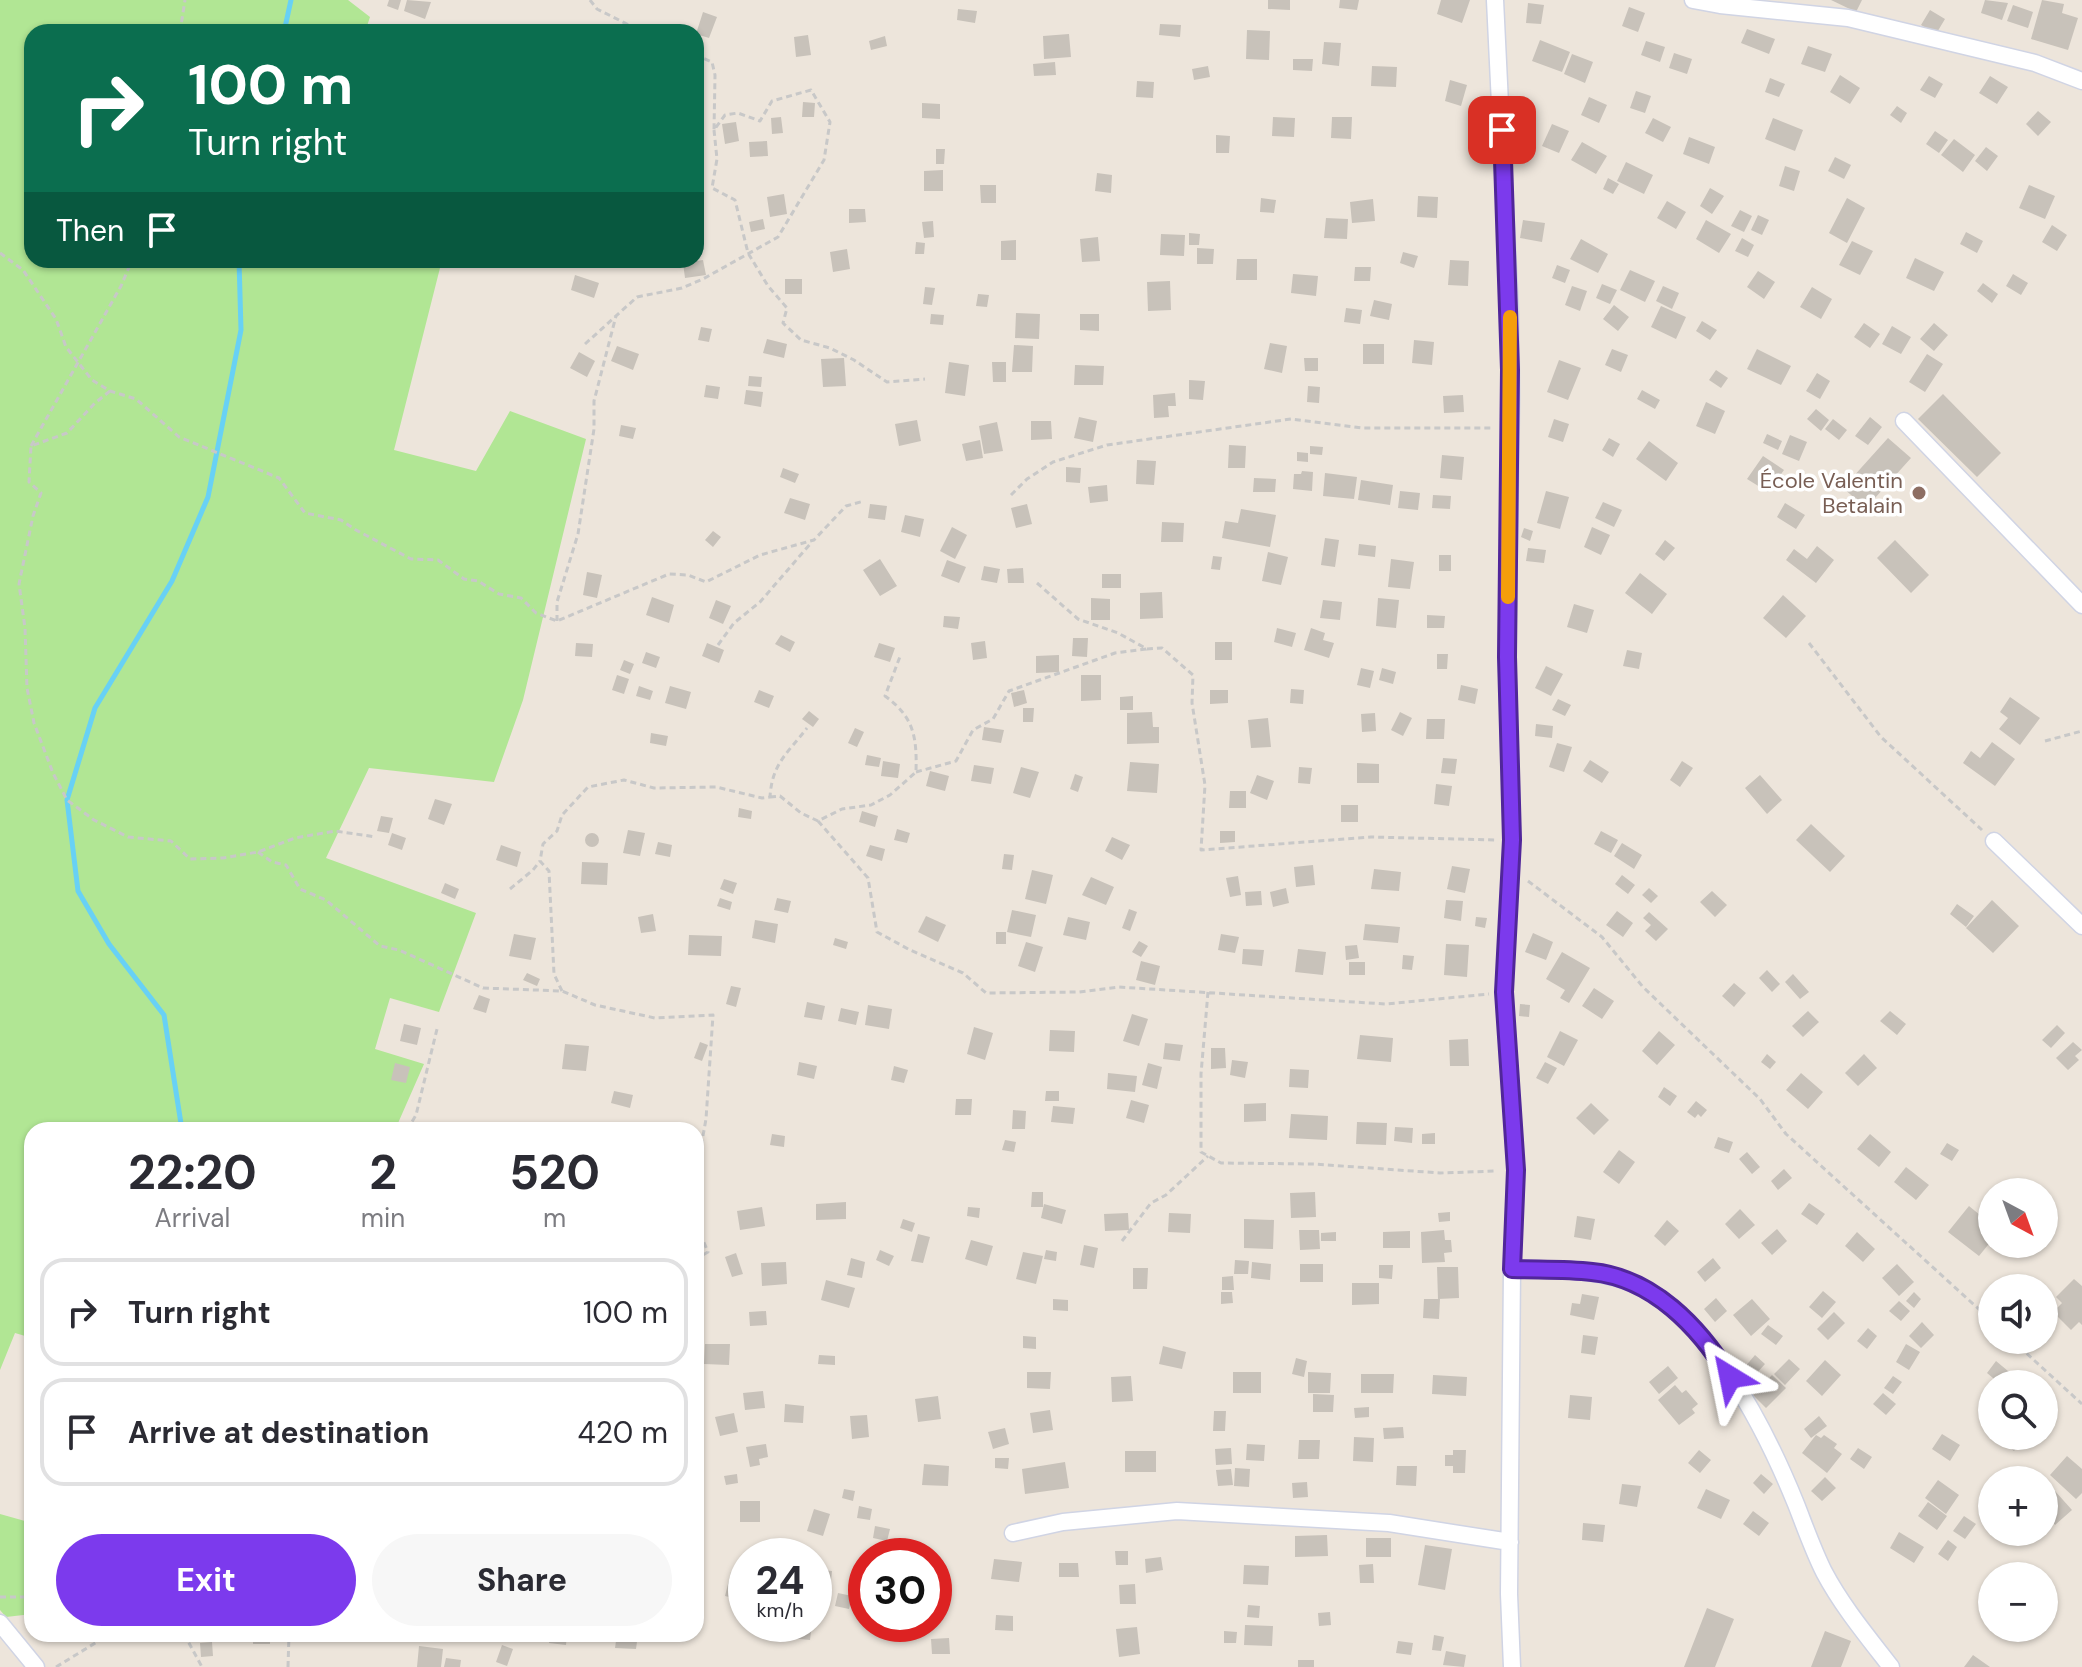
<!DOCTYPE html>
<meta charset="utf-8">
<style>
:root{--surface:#fff;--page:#f7f7f7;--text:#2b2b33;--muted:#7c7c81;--line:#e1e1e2;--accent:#7c3aed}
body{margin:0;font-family:"DM Sans",sans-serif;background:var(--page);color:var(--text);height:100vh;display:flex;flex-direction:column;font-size:30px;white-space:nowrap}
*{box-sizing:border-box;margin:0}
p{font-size:26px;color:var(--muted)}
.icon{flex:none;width:44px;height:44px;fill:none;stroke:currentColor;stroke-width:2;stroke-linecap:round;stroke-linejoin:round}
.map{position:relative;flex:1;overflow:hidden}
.details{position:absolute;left:24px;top:1122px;width:680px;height:520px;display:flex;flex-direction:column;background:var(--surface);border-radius:24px;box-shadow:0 2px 6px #0004}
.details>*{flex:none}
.hud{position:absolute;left:24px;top:24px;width:680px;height:244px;border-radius:24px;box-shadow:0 2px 6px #0004;background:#0b6e4f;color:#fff;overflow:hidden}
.needle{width:52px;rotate:139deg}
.buttons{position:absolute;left:1978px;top:1178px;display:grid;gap:16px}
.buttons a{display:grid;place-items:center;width:80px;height:80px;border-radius:50%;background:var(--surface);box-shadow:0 2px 6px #0004;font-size:40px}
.speed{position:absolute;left:728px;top:1538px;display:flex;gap:16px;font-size:40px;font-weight:700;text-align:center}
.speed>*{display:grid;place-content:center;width:104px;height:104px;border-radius:50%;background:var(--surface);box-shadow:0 2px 6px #0004;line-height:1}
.speed small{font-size:20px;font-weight:400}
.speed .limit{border:12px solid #d22;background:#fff;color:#111}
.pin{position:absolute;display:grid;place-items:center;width:68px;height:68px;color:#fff;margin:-34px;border-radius:16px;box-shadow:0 4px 12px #0006}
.me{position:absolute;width:88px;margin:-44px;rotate:325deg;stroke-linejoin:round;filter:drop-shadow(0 0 6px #0008)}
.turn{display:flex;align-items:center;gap:28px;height:168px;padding:0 32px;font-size:36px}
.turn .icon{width:104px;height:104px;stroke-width:2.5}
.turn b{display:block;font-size:56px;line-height:68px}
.then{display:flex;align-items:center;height:76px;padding:0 32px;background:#0003;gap:16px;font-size:30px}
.eta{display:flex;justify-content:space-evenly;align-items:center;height:136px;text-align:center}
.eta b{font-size:48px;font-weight:700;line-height:56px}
.action{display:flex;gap:16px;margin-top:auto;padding:16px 32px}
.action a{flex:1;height:92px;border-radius:48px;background:var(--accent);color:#fff;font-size:32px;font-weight:700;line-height:92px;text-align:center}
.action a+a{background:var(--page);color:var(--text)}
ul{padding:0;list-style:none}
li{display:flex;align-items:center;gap:24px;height:108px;margin:0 16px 12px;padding:0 16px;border:4px solid var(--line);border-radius:24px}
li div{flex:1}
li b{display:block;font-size:30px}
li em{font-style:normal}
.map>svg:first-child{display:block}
.green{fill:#b1e694}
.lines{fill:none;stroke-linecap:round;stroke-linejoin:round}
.stream{stroke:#68d1f5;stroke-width:5}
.building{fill:#c8c2ba}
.minor-casing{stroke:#d0d4e4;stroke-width:19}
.path{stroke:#c8c8c8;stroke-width:3;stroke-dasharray:6 4;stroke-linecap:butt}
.minor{stroke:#fff;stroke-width:16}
.route-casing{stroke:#51269a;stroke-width:20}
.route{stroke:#7c3aed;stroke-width:14}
.slow{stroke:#f59e0b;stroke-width:14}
.education-dot{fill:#8d6e63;stroke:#fff;stroke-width:3}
.labels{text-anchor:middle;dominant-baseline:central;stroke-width:7;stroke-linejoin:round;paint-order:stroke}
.education-label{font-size:22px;fill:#785e54;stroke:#fff;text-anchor:end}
</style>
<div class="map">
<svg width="2082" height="1667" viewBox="0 0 2082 1667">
<rect width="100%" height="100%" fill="#ede5db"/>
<path class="green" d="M0,0H348L370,17L365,32H32V260H442L394,450L476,471L510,411L586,439L523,700L494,782L369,768L326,858L476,913L439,1012L390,998L375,1049L424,1064L395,1130H32V1338L15,1333L0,1370Z
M0,1514L32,1523V1614L6,1617L0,1610Z"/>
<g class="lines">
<path class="stream" d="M284,32L291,0
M182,1130L164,1015L109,944L78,891L67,800L95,708L172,581L208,497L241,330L239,260"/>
</g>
<path class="building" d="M389,0H401L398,10L387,6Z
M407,0L431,2L425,19L404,11Z
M1268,0H1290V10L1268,9Z
M1340,0H1359L1357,10L1339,8Z
M1441,0H1470L1462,23L1437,14Z
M1831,0H1862L1856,12Z
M1985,0L2008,3L2002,20L1981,13Z
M2042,0L2064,4L2062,13L2078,18L2068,50L2031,39Z
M1528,3L1544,5L1541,24L1526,23Z
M2013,5L2033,12L2028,28L2007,21Z
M1629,7L1645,13L1638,32L1622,26Z
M958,9L977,11L975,23L957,20Z
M1930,10L1945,19L1936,34L1921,25Z
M703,12L717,17L709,38L696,34Z
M1160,24L1181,25L1180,37L1159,35Z
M1747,29L1775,39L1769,54L1741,43Z
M1247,30L1270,31L1269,60L1246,59Z
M1069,34L1071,57L1044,59L1043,36Z
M808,35L811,55L796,57L794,37Z
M885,36L887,46L871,50L869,41Z
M1540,40L1570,52L1562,72L1532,61Z
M1646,41L1665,47L1660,62L1641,55Z
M1324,42L1341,43L1339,66L1322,64Z
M1808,46L1832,54L1825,72L1801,64Z
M1674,53L1692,59L1687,74L1669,68Z
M1572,54L1593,62L1585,83L1564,74Z
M1293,59H1313L1312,71L1293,70Z
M1055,62L1056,75L1034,76L1033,64Z
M1208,66L1210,77L1194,80L1192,69Z
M1372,66L1397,67L1396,87L1371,86Z
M1840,75L1860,88L1850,104L1830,92Z
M1929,76L1943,84L1935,98L1920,90Z
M1990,76L2008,87L1997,104L1979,93Z
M1770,78L1785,84L1779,97L1765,92Z
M1450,80L1467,85L1461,106L1445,101Z
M1137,81L1154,82L1153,98L1136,97Z
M1636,91L1651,96L1645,113L1630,108Z
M1589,97L1607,105L1599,123L1581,115Z
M803,102L815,103L814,117H802Z
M922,103L940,104V119L922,118Z
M1897,106L1907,113L1901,123L1890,115Z
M2038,111L2051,122L2038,136L2026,124Z
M781,117L783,133L772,134L771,118Z
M1273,117L1295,118L1294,137L1272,136Z
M1332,117H1352L1351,139L1331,138Z
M1653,118L1671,127L1663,142L1645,133Z
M1773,118L1803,130L1795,151L1765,139Z
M736,122L739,141L725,144L722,124Z
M1552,124L1569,131L1559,153L1542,146Z
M1935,131L1948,140L1939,153L1926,144Z
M1216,135L1230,136L1229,153H1216Z
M1689,137L1715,147L1709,164L1683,154Z
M1954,139L1975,155L1963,172L1941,155Z
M767,141L768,156L750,157L749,142Z
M1582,142L1607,156L1596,174L1571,160Z
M1986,147L1998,156L1987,171L1975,161Z
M936,149H945L944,164H936Z
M1835,157L1851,165L1844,179L1828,171Z
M1626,162L1653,175L1644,194L1617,181Z
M1785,166L1800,171L1794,191L1779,186Z
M943,170V191H924V171Z
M1097,173L1112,175L1111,193L1095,191Z
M1608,178L1619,184L1613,194L1603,189Z
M980,185H996V203H981Z
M2029,185L2055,196L2045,219L2019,208Z
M1710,188L1724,196L1712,214L1700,206Z
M784,194L787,214L770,217L767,197Z
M1418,196L1438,197L1437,218L1417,217Z
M1261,198L1276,200L1274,213L1260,212Z
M1847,198L1865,208L1847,243L1829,233Z
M1373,199L1375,221L1352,223L1350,202Z
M1667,201L1686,212L1676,229L1657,218Z
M849,209H865L866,222L849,223Z
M1740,210L1752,216L1744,232L1731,226Z
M1758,215L1769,220L1762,235L1751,230Z
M1326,218L1348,219L1347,239L1324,238Z
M763,219L765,229L751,232L749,222Z
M1523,220L1545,223L1542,242L1520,238Z
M1706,220L1731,234L1719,253L1696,239Z
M933,221L934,237L924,238L922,222Z
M2052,225L2067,235L2057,251L2042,242Z
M1966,232L1983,241L1977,253L1960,244Z
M1189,233L1200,234L1199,245H1189Z
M1161,234L1185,235L1184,256L1160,255Z
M1098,237L1100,261L1082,262L1080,239Z
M1742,238L1754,245L1748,257L1735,251Z
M1581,239L1608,254L1598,273L1570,259Z
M1016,240V260H1001V241Z
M1852,241L1873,251L1860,275L1839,265Z
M916,242L925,243L924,254H915Z
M1197,248L1214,249L1213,264H1197Z
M847,249L850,269L833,272L830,252Z
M1403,252L1418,256L1414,268L1400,263Z
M1915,258L1944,272L1934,291L1906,278Z
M1237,259H1257V280H1236Z
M703,260L706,275L685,278L683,263Z
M1450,260L1469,261L1468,286L1448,285Z
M1557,265L1570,270L1565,283L1552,278Z
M1355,267H1371L1370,281H1354Z
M1630,270L1655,281L1645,302L1620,290Z
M1758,271L1775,282L1764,299L1747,287Z
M1293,274L1318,276L1316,296L1291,293Z
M2013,274L2028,283L2021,295L2006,286Z
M575,275L599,283L594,298L571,290Z
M785,279H802V294H785Z
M1170,281L1171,310L1148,311L1147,282Z
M1983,283L1998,294L1992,303L1977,291Z
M1602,284L1617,290L1610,304L1596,298Z
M1572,286L1587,291L1580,311L1565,305Z
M1663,286L1679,293L1672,309L1656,301Z
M925,287L935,288L932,305L923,304Z
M1812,287L1832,299L1821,319L1800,307Z
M978,294L989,295L987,307L976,306Z
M1374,300L1392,304L1389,320L1370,316Z
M1614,305L1629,317L1618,331L1603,319Z
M1661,306L1686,317L1676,339L1651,327Z
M1346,308L1362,310L1360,324L1344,322Z
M1016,313L1040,314L1039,339L1015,338Z
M931,314L944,315L943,325L930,324Z
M1080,314H1099V331L1080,330Z
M1702,321L1717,330L1710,340L1696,331Z
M1864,323L1880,334L1870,348L1854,337Z
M1934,323L1948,335L1934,351L1920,339Z
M1892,326L1911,337L1901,354L1882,344Z
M701,327L712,329L709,342L698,340Z
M767,339L787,344L784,358L763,353Z
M1414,340L1434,342L1432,365L1412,363Z
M1270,343L1287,346L1282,373L1264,369Z
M1363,344H1384V364H1363Z
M1014,345L1033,346L1032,372H1012Z
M617,346L639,354L633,370L611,361Z
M1612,349L1628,355L1621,372L1605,365Z
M1757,349L1791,366L1781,385L1747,369Z
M579,352L595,361L587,377L570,368Z
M1927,354L1943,364L1925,392L1909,382Z
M844,358L846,386L823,387L821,359Z
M1304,358H1318V371H1305Z
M1559,360L1581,368L1568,400L1547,392Z
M949,362L969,365L965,396L945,393Z
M992,362H1006V382H993Z
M1075,365L1104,366L1103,385H1074Z
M1716,370L1728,378L1721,388L1709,380Z
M1817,373L1830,381L1820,399L1806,391Z
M749,376L762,377L761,387L748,386Z
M1189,380L1205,381L1203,400L1189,399Z
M706,385L720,387L718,399L704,397Z
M1308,386L1320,387L1319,403L1307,402Z
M746,390L763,392L761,407L744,404Z
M1642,390L1660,400L1655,409L1637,399Z
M1175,393L1176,406H1168L1169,417L1154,418L1153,395Z
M1943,394L2001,453L1977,477L1918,419Z
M1463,395L1464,412L1444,413L1443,396Z
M1706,402L1725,411L1715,434L1696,426Z
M1816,409L1829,420L1821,431L1807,419Z
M1079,417L1097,421L1093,442L1074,438Z
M1870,417L1882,427L1868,445L1855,436Z
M1554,419L1569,424L1563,442L1548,437Z
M1833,419L1847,430L1839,440L1825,429Z
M917,420L921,441L899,446L895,424Z
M1031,421H1051L1052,439L1031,440Z
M997,422L1003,451L984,454L979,426Z
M621,425L636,428L633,439L619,436Z
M1767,434L1782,441L1778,450L1763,443Z
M1790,435L1807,442L1799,461L1782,454Z
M1609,438L1620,444L1613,457L1602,450Z
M1888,438L1911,458L1866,508L1843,488Z
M980,440L983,458L966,461L962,444Z
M1649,441L1678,463L1666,481L1636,459Z
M1229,445L1246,446L1245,468H1228Z
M1310,446L1323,447L1322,455L1310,454Z
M1297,452L1308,453V462L1297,461Z
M1442,455L1464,457L1462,480L1440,478Z
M1763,456L1784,470L1768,492L1747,479Z
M1137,460L1156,461L1154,485L1136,484Z
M1066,467L1081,468L1080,483L1066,482Z
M783,468L799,474L795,483L780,477Z
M1302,471L1313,472L1312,491L1293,489L1294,474H1301Z
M1325,473L1357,477L1354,499L1323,496Z
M1254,478L1276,479L1275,492H1253Z
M1361,480L1393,485L1390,505L1358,500Z
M1107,485L1108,501L1090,503L1088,487Z
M1400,491L1420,493L1418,510L1398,508Z
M1546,491L1569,497L1560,529L1537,523Z
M1433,495L1451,496L1450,509L1432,508Z
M790,498L810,504L805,520L784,513Z
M1603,502L1622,510L1614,527L1595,518Z
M1785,503L1805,515L1796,529L1777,517Z
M870,504L887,506L885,520L868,518Z
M1027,504L1032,524L1016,528L1011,508Z
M1241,509L1276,515L1270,547L1222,538L1225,521L1238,523Z
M905,515L924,519L920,537L901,532Z
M1162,522L1184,523L1183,542H1161Z
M952,527L967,535L955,559L940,551Z
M1592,527L1610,535L1601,555L1584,547Z
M1524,528L1533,531L1530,541L1521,537Z
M713,531L721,537L713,547L705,540Z
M1325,538L1339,540L1335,567L1321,565Z
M1665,540L1675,548L1664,561L1655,554Z
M1895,540L1929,575L1911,593L1877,558Z
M1359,544L1376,546L1375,557L1358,555Z
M1817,546L1834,560L1816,583L1786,560L1794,549L1807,559Z
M1528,548L1546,550L1544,563L1526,561Z
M1268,552L1288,557L1281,585L1262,581Z
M1439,555H1451V571H1439Z
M1213,556L1222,557L1220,570L1211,569Z
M880,559L897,586L880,596L863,570Z
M1391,559L1414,562L1410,589L1388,587Z
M947,560L966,567L959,583L941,576Z
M984,566L1000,569L997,583L981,580Z
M1023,568L1024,583H1008L1007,569Z
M587,572L602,575L597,598L583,595Z
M1640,573L1667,594L1652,614L1625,593Z
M1102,574H1121V588H1102Z
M1162,592L1163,618L1140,619V593Z
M1783,595L1806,616L1786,638L1763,618Z
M652,597L674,605L669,623L646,615Z
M1091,598L1110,599V620H1091Z
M1378,598L1399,600L1396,628L1376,626Z
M716,600L731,606L723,624L709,618Z
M1323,600L1342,602L1340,620L1320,618Z
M1574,604L1594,610L1587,633L1567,627Z
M1427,615L1445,616L1444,628H1427Z
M944,616L960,617L958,629L943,627Z
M1277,628L1296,633L1292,647L1274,642Z
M1311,628L1325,633L1323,640L1334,643L1329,658L1304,650Z
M781,635L795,642L790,652L775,644Z
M1073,638H1088L1087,657L1072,656Z
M985,641L987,658L973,660L971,643Z
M1215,642H1232V660H1215Z
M576,643L593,644L592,657L575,656Z
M707,643L724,650L719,663L702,656Z
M879,643L895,648L890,662L874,657Z
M1627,650L1642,653L1639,669L1623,666Z
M646,652L660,657L656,668L642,663Z
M1437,654H1448L1447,669H1437Z
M1059,655V672L1036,673V656Z
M624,660L634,664L630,674L620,670Z
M1546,666L1563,674L1551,696L1535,688Z
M1361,668L1374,671L1370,688L1357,685Z
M1382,668L1396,672L1393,684L1379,680Z
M617,675L629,679L624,694L612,690Z
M1081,675H1101V700L1081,701Z
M1461,685L1478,689L1475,704L1458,700Z
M639,686L653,691L650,700L636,696Z
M670,686L691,692L686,709L665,703Z
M1291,689L1304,690L1303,704L1290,703Z
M759,690L774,696L769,708L754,702Z
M1024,690L1027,703L1014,707L1011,693Z
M1210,690H1228V703L1210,704Z
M1133,696V710H1120V697Z
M2010,697L2040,718L2020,745L1999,729L2008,718L2000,712Z
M1558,699L1571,705L1565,716L1552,710Z
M1023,708H1034L1033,722H1023Z
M809,711L819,719L813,727L802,719Z
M1152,712L1153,727H1159V743L1127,744V713Z
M1400,712L1412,718L1403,736L1391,730Z
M1375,713L1376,731L1362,732L1361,714Z
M1268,718L1271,747L1251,748L1248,720Z
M1427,719H1445L1444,739H1426Z
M1536,724L1553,726L1552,738L1535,736Z
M984,727L1004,730L1001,743L982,740Z
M855,728L864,732L857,747L848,743Z
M651,733L668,736L666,746L650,743Z
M1992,742L2015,759L1995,786L1963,763L1971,751L1980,758Z
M1557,743L1572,747L1564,772L1549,767Z
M867,755L881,758L879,767L865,765Z
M1443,758L1457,759L1455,774L1441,773Z
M1590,760L1609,772L1602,783L1583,771Z
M883,761L900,764L898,778L881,776Z
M1682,761L1693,768L1680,787L1670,780Z
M1130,762L1159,764L1157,793L1127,791Z
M1357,763L1379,764V783H1357Z
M974,765L994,768L991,784L971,781Z
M1021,767L1039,772L1030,798L1013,793Z
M1299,767L1312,768L1310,784L1298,783Z
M930,771L949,776L945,791L926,786Z
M1075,774L1083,777L1078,792L1070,789Z
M1257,775L1274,781L1267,800L1250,793Z
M1760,775L1782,800L1767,814L1745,788Z
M1436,784L1452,786L1449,806L1434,804Z
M1230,791H1246V808H1229Z
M435,799L452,804L444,825L428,819Z
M1341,805H1358V822H1341Z
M739,808L752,811L751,819L738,817Z
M862,811L878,816L875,827L859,822Z
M381,816L393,818L389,833L377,831Z
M1811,824L1845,856L1830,872L1796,840Z
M897,829L910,833L907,843L894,840Z
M628,830L645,833L640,856L623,853Z
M1220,831H1235V842L1220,843Z
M1601,831L1618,840L1611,853L1594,844Z
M585 840a7 7 0 1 1 14 0a7 7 0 1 1-14 0Z
M392,833L406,838L402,850L388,845Z
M1112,837L1130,845L1122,860L1105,851Z
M658,842L672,845L670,857L655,854Z
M1622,843L1642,855L1634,869L1614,856Z
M501,845L521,852L517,867L496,860Z
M870,845L885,849L882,861L866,856Z
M1004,854L1014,855L1012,870L1002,869Z
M582,862L608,863L607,885L581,884Z
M1313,865L1315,885L1296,887L1294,867Z
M1452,866L1470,869L1465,893L1447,889Z
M1374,869L1401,872L1399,891L1371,889Z
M1032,870L1053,875L1046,904L1025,899Z
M1622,875L1635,885L1628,894L1615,884Z
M1238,876L1241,895L1230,897L1226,878Z
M1091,877L1114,887L1106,905L1082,895Z
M724,879L737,883L733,894L720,889Z
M445,883L459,889L455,899L441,893Z
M1286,888L1289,903L1273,907L1270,892Z
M1649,888L1658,896L1651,903L1642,895Z
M1261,891L1262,905L1246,906L1245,892Z
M1712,891L1727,905L1715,917L1700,902Z
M720,898L732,902L730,910L717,906Z
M777,898L791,901L788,913L774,910Z
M1446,900L1463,901L1461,921L1444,918Z
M1992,900L2019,926L1993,953L1966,928Z
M1957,904L1974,916L1966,927L1950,914Z
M1129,909L1137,912L1130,931L1122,928Z
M1012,910L1036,915L1031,937L1007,932Z
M1617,911L1633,923L1623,937L1606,925Z
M1649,912L1668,929L1656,941L1645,931L1651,925L1643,918Z
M653,914L656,931L641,933L638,917Z
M926,916L946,925L938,942L918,932Z
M1068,917L1090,922L1086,940L1063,935Z
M1476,917L1487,918L1485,928L1475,926Z
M755,920L778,924L775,943L752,938Z
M1365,924L1400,927L1398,943L1363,940Z
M996,932H1006V944H996Z
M1533,933L1553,942L1546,960L1525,952Z
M514,934L536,938L531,960L509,956Z
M1221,934L1239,937L1235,953L1218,950Z
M689,935L722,936L721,956L688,955Z
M835,938L848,942L846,949L833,945Z
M1139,941L1148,946L1141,957L1132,952Z
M1026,942L1043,947L1035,972L1018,966Z
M1446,944L1469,945L1467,977L1444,975Z
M1357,945L1359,958L1346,960L1345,946Z
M1243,949L1264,950L1262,966L1242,964Z
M1298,949L1326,952L1323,975L1295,972Z
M1562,952L1590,968L1569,1003L1560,998L1565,990L1546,979Z
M1403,955L1414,956L1412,970L1402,969Z
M1141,961L1160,966L1155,985L1136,980Z
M1349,962H1365V975H1349Z
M1767,970L1780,984L1772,992L1759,978Z
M527,973L540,979L537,986L523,980Z
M1793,974L1809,992L1800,999L1785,982Z
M1734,983L1746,993L1734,1007L1722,996Z
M731,986L741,988L736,1007L726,1004Z
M1594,988L1614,1001L1602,1019L1582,1006Z
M479,995L490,999L486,1013L473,1009Z
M807,1002L825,1006L822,1020L804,1017Z
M1520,1004L1530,1005L1529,1017L1519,1016Z
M868,1005L892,1009L889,1029L865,1025Z
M841,1008L859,1012L856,1025L838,1021Z
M1808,1011L1819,1022L1803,1037L1792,1026Z
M1890,1011L1906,1024L1897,1035L1880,1021Z
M1132,1014L1148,1019L1139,1046L1123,1041Z
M404,1024L421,1028L417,1045L400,1041Z
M2057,1025L2065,1033L2051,1048L2042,1040Z
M974,1027L993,1033L985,1060L967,1054Z
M1050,1030L1075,1031L1074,1052L1049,1051Z
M1560,1031L1578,1040L1564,1066L1547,1057Z
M1659,1031L1675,1045L1657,1065L1642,1051Z
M1360,1035L1393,1038L1391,1062L1357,1059Z
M1468,1039L1469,1066H1450L1449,1040Z
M700,1042L708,1045L702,1061L694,1058Z
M2073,1042L2082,1050L2075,1056L2079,1060L2068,1070L2056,1058Z
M1165,1043L1183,1045L1180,1061L1163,1059Z
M565,1044L589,1046L586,1071L562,1069Z
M1211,1048H1225L1226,1068L1211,1069Z
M1767,1054L1776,1062L1770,1069L1761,1062Z
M1864,1054L1877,1068L1858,1086L1845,1073Z
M1232,1060L1248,1062L1245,1078L1230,1075Z
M799,1062L817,1066L814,1079L797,1075Z
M1545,1062L1557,1068L1548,1084L1536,1078Z
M395,1063L410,1067L406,1083L391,1080Z
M1148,1063L1162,1067L1157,1089L1142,1085Z
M894,1066L908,1070L904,1083L891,1080Z
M1290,1069L1309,1070L1308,1088L1289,1087Z
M1108,1073L1137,1076L1135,1092L1107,1089Z
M1801,1073L1823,1092L1808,1109L1786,1090Z
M1664,1087L1677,1096L1670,1106L1658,1097Z
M614,1091L633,1095L630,1108L611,1103Z
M1046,1091H1059V1101H1045Z
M956,1099H972L971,1115H955Z
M1131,1100L1149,1105L1144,1123L1126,1118Z
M1696,1101L1707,1110L1701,1117L1698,1114L1695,1118L1687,1112Z
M1266,1103V1121L1244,1122V1104Z
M1591,1103L1609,1120L1594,1135L1576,1118Z
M1053,1106L1075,1108L1073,1124L1051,1122Z
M1013,1110L1026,1111L1025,1129H1012Z
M1291,1114L1328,1116L1327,1140L1289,1138Z
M453,1122L467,1124L466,1130H452Z
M1357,1122L1387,1123L1386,1145L1356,1144Z
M1395,1127L1413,1128L1412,1143L1394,1141Z
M1435,1133V1144H1422V1134Z
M772,1134L785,1136L784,1147L770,1145Z
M1870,1134L1891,1152L1879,1167L1857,1149Z
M1718,1137L1733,1142L1729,1153L1714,1148Z
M1005,1140L1016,1142L1014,1152L1002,1150Z
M1947,1143L1959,1150L1952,1161L1940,1154Z
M1619,1150L1635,1162L1619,1184L1603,1172Z
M1747,1152L1760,1167L1752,1174L1739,1159Z
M1906,1167L1929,1185L1916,1200L1894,1182Z
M1784,1169L1792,1178L1778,1190L1771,1181Z
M1032,1192H1043V1207H1031Z
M1315,1192L1316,1217L1291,1218L1290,1193Z
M846,1202V1219L816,1220V1204Z
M1809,1203L1825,1214L1817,1225L1801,1214Z
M1044,1204L1066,1210L1062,1224L1041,1218Z
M1969,1206L1986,1220L1992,1213V1240L1979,1256L1948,1232Z
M762,1207L765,1226L740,1230L737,1211Z
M968,1207L980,1208L979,1218L967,1216Z
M1740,1209L1755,1225L1739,1239L1725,1224Z
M1450,1212V1221L1439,1222L1438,1213Z
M1128,1213L1129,1230L1105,1231L1104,1214Z
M1169,1213L1191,1214L1190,1233L1168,1232Z
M1577,1216L1595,1219L1591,1240L1574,1237Z
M903,1219L915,1223L912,1232L900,1228Z
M1244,1219L1274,1220L1273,1249L1244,1248Z
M1667,1220L1679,1231L1665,1246L1654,1236Z
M1777,1229L1787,1241L1772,1255L1761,1243Z
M1299,1230H1319L1320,1249L1300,1250Z
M1444,1230L1445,1240H1451L1452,1252L1444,1253L1445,1262L1422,1263L1421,1232Z
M1410,1231V1248H1383V1232Z
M1336,1232V1241H1321V1233Z
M1857,1232L1875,1249L1863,1262L1845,1246Z
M918,1234L930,1237L923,1263L911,1261Z
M971,1240L993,1246L987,1266L965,1259Z
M1084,1245L1098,1248L1094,1268L1080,1265Z
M880,1250L894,1256L889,1266L876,1260Z
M1046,1250L1057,1252L1056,1261L1044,1259Z
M1023,1252L1043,1256L1036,1284L1016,1279Z
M736,1253L743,1274L732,1277L725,1257Z
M851,1258L865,1262L862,1278L847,1275Z
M1713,1258L1721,1268L1705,1282L1697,1272Z
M1235,1260L1249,1261L1248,1274H1234Z
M786,1262L787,1284L762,1286L761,1263Z
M1252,1262L1271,1264L1270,1280L1251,1278Z
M1300,1264H1323V1282H1300Z
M1897,1264L1914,1282L1899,1296L1882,1278Z
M1379,1265H1393L1392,1279L1379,1278Z
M1437,1267H1458L1459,1298L1438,1299Z
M1133,1268H1148L1147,1289H1133Z
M1233,1276L1234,1290H1222V1277Z
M2074,1279L2082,1286V1325L2079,1322L2071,1330L2053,1312L2062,1303L2056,1297Z
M826,1280L855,1288L849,1308L821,1300Z
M1352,1283H1379V1304L1352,1305Z
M1823,1291L1836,1302L1822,1318L1809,1307Z
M1221,1292H1232L1233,1303L1221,1304Z
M1914,1292L1921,1299L1914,1308L1906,1301Z
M1582,1294L1599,1297L1594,1320L1570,1315L1572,1303L1580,1304Z
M1716,1298L1727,1311L1715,1322L1704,1309Z
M1053,1299L1068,1300V1311L1053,1310Z
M1424,1299H1440L1439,1319L1423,1318Z
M1752,1299L1770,1319L1751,1336L1733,1315Z
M1899,1301L1910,1311L1901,1321L1889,1311Z
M766,1311L767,1325L750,1326L749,1312Z
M1834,1312L1845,1323L1828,1340L1817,1329Z
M1922,1322L1934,1335L1921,1348L1909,1336Z
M1768,1325L1783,1336L1776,1345L1761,1334Z
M1868,1328L1877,1336L1867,1349L1857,1341Z
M1583,1335L1598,1337L1595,1355L1581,1353Z
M1023,1336L1036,1337V1349L1023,1348Z
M705,1344H730L729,1365L704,1364Z
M1906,1344L1920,1352L1909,1370L1896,1362Z
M1163,1346L1186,1352L1182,1369L1159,1364Z
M819,1355L835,1356V1365L818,1364Z
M1755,1355L1765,1364L1754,1376L1744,1368Z
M1296,1358L1307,1361L1304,1377L1292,1374Z
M1789,1359L1800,1369L1785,1385L1774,1374Z
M1825,1360L1841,1375L1822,1396L1806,1381Z
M1996,1361L2014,1376L2007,1384H2000L1987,1373Z
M1668,1366L1678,1378L1659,1394L1649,1382Z
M1027,1372H1051L1050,1389L1027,1388Z
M1233,1372H1261V1393H1233Z
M1308,1372L1331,1373L1330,1393H1308Z
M1361,1374H1394L1393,1393H1361Z
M1433,1375L1467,1377L1466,1396L1432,1394Z
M1772,1375L1786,1388L1766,1408L1753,1395Z
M1131,1376L1133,1401L1112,1402L1111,1377Z
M1893,1376L1902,1382L1893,1394L1884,1388Z
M1675,1385L1682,1393L1686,1390L1698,1404L1692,1409L1695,1413L1679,1425L1658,1400Z
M763,1391L765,1408L745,1410L743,1393Z
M1883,1393L1896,1404L1886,1415L1873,1404Z
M1313,1394L1334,1395L1333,1412H1313Z
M1570,1395L1592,1397L1590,1420L1568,1418Z
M938,1396L941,1419L918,1422L915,1399Z
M785,1404L804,1406L803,1423L784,1422Z
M1369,1407V1417L1355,1418L1354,1408Z
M1050,1410L1053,1430L1033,1433L1030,1413Z
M1214,1411H1226L1225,1431H1213Z
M734,1413L738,1432L720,1436L715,1417Z
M867,1415L869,1437L852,1439L850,1416Z
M1819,1416L1827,1426L1811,1438L1804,1429Z
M1403,1427L1404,1438L1384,1439L1383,1428Z
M1005,1428L1009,1444L993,1449L988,1432Z
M1942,1434L1960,1445L1950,1461L1932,1449Z
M1816,1435L1821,1438L1824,1435L1837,1444L1834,1448L1842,1454L1827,1473L1802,1453Z
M2001,1436H2025L2014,1451L1998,1439Z
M1354,1437L1374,1438L1373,1462L1353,1461Z
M1299,1440H1320L1319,1459H1298Z
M766,1444L768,1457L759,1459L760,1465L750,1467L746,1447Z
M1247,1444L1265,1445L1264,1461L1246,1460Z
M1231,1448L1232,1464L1216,1465L1215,1449Z
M1858,1448L1872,1457L1864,1469L1850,1459Z
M1453,1450H1466L1465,1473H1453V1466H1445V1455H1453Z
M1699,1450L1711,1460L1700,1473L1688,1463Z
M1125,1451H1156V1472H1125Z
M2067,1456L2082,1469V1493L2076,1499L2050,1475Z
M995,1458H1009L1008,1469L995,1468Z
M1065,1462L1069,1488L1025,1494L1022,1469Z
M924,1464L949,1466L948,1486L922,1485Z
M1397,1466H1417L1416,1486L1396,1485Z
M1235,1468L1250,1469L1249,1487L1234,1486Z
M1231,1469L1233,1485L1218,1486L1216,1470Z
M737,1474L738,1483L726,1485L724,1476Z
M1761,1474L1773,1484L1764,1494L1753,1483Z
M1825,1477L1836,1488L1822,1501L1811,1491Z
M1938,1480L1959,1495L1946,1514L1925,1498Z
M1307,1482L1308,1497L1293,1498L1292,1483Z
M1622,1484L1641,1486L1637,1507L1619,1504Z
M844,1489L855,1491L853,1501L842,1498Z
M1706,1489L1730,1500L1721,1519L1697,1508Z
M2055,1491L2072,1510L2055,1525L2044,1512V1501Z
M740,1501H760V1522H740Z
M1928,1502L1947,1516L1937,1530L1918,1516Z
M859,1506L872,1509L870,1520L857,1518Z
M814,1509L830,1514L823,1536L807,1531Z
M1753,1511L1769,1523L1759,1536L1743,1524Z
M1964,1516L1976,1524L1965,1539L1953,1531Z
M1583,1523L1605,1525L1603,1542L1582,1540Z
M875,1526L890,1529L887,1541L873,1538Z
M1899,1532L1924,1547L1914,1563L1890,1548Z
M1327,1535L1328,1556L1295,1557V1536Z
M1366,1538H1391V1557H1366Z
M1948,1540L1957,1547L1948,1561L1938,1554Z
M1425,1545L1452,1549L1445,1590L1418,1585Z
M1115,1551H1128V1565H1116Z
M1161,1557L1163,1570L1146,1573L1145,1559Z
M994,1559L1022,1562L1019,1582L991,1579Z
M1059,1563H1078L1079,1577H1059Z
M1373,1564L1374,1583H1360L1359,1565Z
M1244,1565L1269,1566L1268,1585L1243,1584Z
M814,1569L832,1571L830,1590L814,1588Z
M731,1572L746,1576V1601L725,1596Z
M1135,1584L1136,1604H1120L1119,1585Z
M838,1593L852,1596L849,1609L835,1606Z
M1248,1605L1260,1606L1259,1618L1247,1617Z
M1707,1608L1734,1619L1715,1667H1684Z
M1330,1612L1331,1625L1319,1626L1318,1613Z
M996,1615L1013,1616V1631L995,1630Z
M791,1624H812L810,1640L789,1638Z
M1245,1625L1273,1626L1272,1646L1244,1645Z
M1137,1627L1140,1654L1119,1657L1116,1629Z
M1224,1631L1237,1632L1236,1643H1224Z
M1825,1631L1851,1641L1841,1667H1811Z
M253,1634H270V1644H253Z
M550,1634H567L566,1645L549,1643Z
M617,1634H638L636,1649L615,1648Z
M1434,1635L1444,1637L1441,1651L1432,1650Z
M949,1638L950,1654H932L931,1639Z
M1398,1641L1413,1643L1411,1655L1396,1653Z
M212,1642L213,1656L201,1657L200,1643Z
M502,1645L513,1649L507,1666L496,1662Z
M419,1646L443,1649L441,1667H417Z
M1446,1651L1466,1655L1464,1667L1443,1665Z
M1973,1655L1990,1667H1964Z
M446,1658L461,1660L460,1667H444Z
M1298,1660H1314V1667H1298Z"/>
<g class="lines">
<g class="minor-casing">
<path id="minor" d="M1495,0L1510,312L1511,398L1507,657L1512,840L1504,992L1516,1170L1512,1269L1509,1594L1512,1667
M1693,0L1720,5L1848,18L2035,63L2082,81
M1904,421L2082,605
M1994,841L2082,926
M1512,1269C1550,1270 1590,1268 1627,1281C1706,1309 1766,1430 1796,1504C1805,1527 1813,1550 1824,1572C1842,1606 1867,1636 1891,1667
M1013,1533L1063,1522L1177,1511L1389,1523L1510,1542
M0,1623L36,1667"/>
</g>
<path class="path" d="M590,0L597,9L643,32
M180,32L185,0
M714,130L717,159L712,188L735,200L748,253L768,286L787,308L783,323L801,340L830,348L854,360L887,382L925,379
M0,253L23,270L56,319L66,347L92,380L110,391L136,399L179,437L279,478L305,513L341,520L356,530L411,559L438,560L464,579L478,581L499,594L521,598L536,613L557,621L669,574L688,575L706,582L760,555L814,540L846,506L864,501
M585,344L637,297L682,288L703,279L778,237L824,160L830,122L811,90L772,101L760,121L738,113L725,115L714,130L715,75L712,62L696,55
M110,391L95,403L67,433L31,446L29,482L41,493L33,516L19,584L25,628L27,688L34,723L53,773L67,800L94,820L128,837L171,841L190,859L223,858L258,852L295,838L335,831L376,837
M31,446L121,286L132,260
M1011,495L1027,479L1053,462L1107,445L1291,419L1363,428H1494
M1037,583L1078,619L1118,633L1147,649L1162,648L1193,675L1192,703L1205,785L1201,850L1371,837L1496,840
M557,621V602L578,534L594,429V401L616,316
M1809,643L1881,737L1982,830
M718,645L734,623L760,602L811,543
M2045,741L2082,731
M916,772L956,761L973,730L993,719L1009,691L1115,653L1147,649
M770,797L780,796L801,813L818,821L842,809L871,805L890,795L916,772C917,737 914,717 885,696L901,654
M818,821L868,878L877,932L910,950L963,973L986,993L1079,992L1119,987L1386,1004L1489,994
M258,852L272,862L286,865L300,889L326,900L380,946L399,950L483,988L562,991L595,1005L655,1018L713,1015L706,1119L696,1175
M1528,881L1602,937L1643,987L1760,1099L1786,1134L1992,1321
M510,889L533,870L540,861
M562,991L554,974L549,871L540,861L543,844L557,831L562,815L588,787L624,780L654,788L716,787L762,798L770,797C772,763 788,753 807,728
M1208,992L1201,1074V1152L1221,1163L1314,1164L1440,1173L1497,1171
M407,1130L416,1115L437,1029
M696,1224L708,1252L696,1259
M1122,1241L1151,1203L1166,1195L1208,1156
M2012,1340L2082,1404
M0,1597H32
M184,1634L202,1667
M56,1667L110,1634
M288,1667L289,1634"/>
<use href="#minor" class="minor"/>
</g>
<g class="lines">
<g class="route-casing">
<path id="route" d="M1502,130L1510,370L1507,657L1512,840L1504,992L1516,1170L1512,1269C1538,1270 1566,1269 1592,1272C1653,1278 1699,1327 1730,1377"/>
</g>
<use href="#route" class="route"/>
<path class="slow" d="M1508,597L1510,317"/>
</g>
<circle class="education-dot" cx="1919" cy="493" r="8"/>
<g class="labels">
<g class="education-label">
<text x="1903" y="480">École Valentin<tspan x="1903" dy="25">Betalain</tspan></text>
</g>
</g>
</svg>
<div class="buttons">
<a><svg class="needle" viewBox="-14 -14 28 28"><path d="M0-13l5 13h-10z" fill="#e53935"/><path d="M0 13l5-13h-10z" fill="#7c7c81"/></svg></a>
<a><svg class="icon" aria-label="sound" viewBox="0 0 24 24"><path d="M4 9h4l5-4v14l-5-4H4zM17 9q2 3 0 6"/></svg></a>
<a><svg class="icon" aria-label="search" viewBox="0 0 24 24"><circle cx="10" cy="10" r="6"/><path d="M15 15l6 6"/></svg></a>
<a>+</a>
<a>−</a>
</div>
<div class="speed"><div>24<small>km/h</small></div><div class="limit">30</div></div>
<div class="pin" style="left:1502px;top:130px;background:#d93025"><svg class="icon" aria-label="arrive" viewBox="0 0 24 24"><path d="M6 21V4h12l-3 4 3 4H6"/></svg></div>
<svg class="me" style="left:1730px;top:1377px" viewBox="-20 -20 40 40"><path d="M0-17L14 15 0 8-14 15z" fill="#7c3aed" stroke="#fff" stroke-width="4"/></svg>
<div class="hud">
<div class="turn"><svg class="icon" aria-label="right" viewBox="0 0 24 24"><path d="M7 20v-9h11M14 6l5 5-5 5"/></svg><div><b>100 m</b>Turn right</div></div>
<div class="then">Then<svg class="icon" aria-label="arrive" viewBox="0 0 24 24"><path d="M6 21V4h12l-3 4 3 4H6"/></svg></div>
</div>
<section class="details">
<div class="eta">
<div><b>22:20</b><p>Arrival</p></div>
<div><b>2</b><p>min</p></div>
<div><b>520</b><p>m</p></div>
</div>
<ul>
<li><svg class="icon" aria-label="right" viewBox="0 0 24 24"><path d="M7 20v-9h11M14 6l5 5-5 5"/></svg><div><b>Turn right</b></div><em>100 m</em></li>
<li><svg class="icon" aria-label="arrive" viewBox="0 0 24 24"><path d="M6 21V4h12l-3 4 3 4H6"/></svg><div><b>Arrive at destination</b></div><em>420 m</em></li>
</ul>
<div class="action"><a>Exit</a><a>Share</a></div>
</section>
</div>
